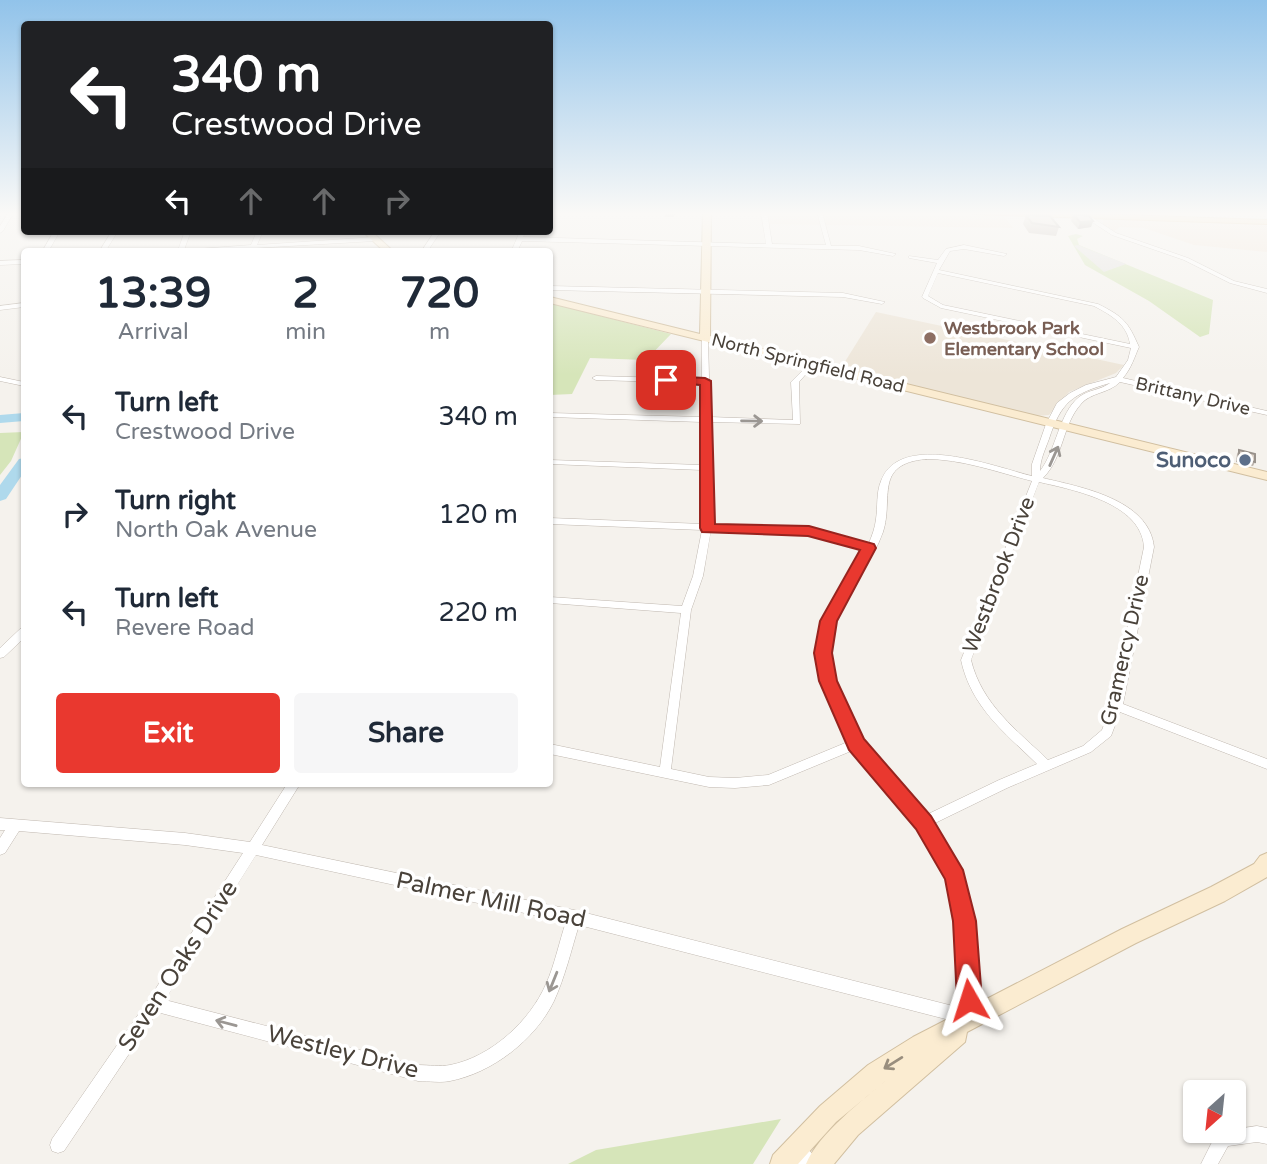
<!DOCTYPE html>
<style>
:root{--surface:#fff;--page:#f6f6f7;--text:#1f2937;--muted:#747a83;--accent:#e9382f}
body{margin:0;font-family:"Varela Round",sans-serif;background:var(--page);color:var(--text);height:100vh;display:flex;flex-direction:column;font-size:26px;white-space:nowrap}
*{box-sizing:border-box;margin:0}
p{font-size:23px;color:var(--muted)}
.icon{flex:none;width:38px;height:38px;fill:none;stroke:currentColor;stroke-width:2;stroke-linecap:round;stroke-linejoin:round}
.map{position:relative;flex:1;overflow:hidden}
.panel{position:absolute;left:21px;top:248px;width:532px;height:539px;display:flex;flex-direction:column;background:var(--surface);border-radius:7px;box-shadow:0 2px 5px #0004}
.panel>*{flex:none}
.hud{position:absolute;left:21px;top:21px;width:532px;height:214px;border-radius:7px;box-shadow:0 2px 5px #0004;background:#202124;color:#fff;overflow:hidden}
.needle{width:46px;rotate:207deg}
.controls{position:absolute;left:1183px;top:1080px;display:grid;gap:14px}
.controls a{display:grid;place-items:center;width:63px;height:63px;border-radius:7px;background:var(--surface);box-shadow:0 2px 5px #0004;font-size:35px}
.pin{position:absolute;display:grid;place-items:center;width:60px;height:60px;color:#fff;margin:-30px;border-radius:14px;box-shadow:0 4px 10px #0006}
.me{position:absolute;width:77px;margin:-38px;rotate:354deg;stroke-linejoin:round;filter:drop-shadow(0 0 5px #0008)}
.turn{display:flex;align-items:center;gap:24px;height:147px;padding:0 35px;font-size:32px}
.turn .icon{width:91px;height:91px;stroke-width:2.5}
.turn b{display:block;font-size:49px;line-height:60px}
.lanes{display:flex;align-items:center;height:66px;padding:0 35px;background:#0003;justify-content:center;gap:35px;direction:ltr}
.lanes .off{opacity:.35}
.eta{display:flex;justify-content:space-evenly;align-items:center;height:119px;text-align:center}
.eta b{font-size:42px;font-weight:800;line-height:49px}
.action{display:flex;gap:14px;margin-top:auto;padding:14px 35px}
.action a{flex:1;height:80px;border-radius:7px;background:var(--accent);color:#fff;font-size:28px;font-weight:800;line-height:80px;text-align:center}
.action a+a{background:var(--page);color:var(--text)}
ul{padding:0;list-style:none}
li{display:flex;align-items:center;gap:21px;height:98px;padding:0 35px}
li div{flex:1}
li b{display:block;font-size:26px}
li em{font-style:normal}
.map>svg:first-child{display:block}
.commercial{fill:#f4e7da}
.education{fill:#ede5d8}
.green{fill:#d6e5b9}
.parking{fill:#e4e2e0}
.lines{fill:none;stroke-linecap:round;stroke-linejoin:round}
.river{fill:#afd9ec;fill-rule:evenodd}
.street-casing{stroke:#c0b8b0;stroke-width:1}
.secondary-casing{stroke:#d1bfa0;stroke-width:2}
.primary-casing{stroke:#dbb274;stroke-width:2}
.street{fill:#fff;fill-rule:evenodd}
.secondary{fill:#fbecd1;fill-rule:evenodd}
.primary{fill:#f7d7a4;fill-rule:evenodd}
.wall{fill:#bbb2aa}
.shaded-wall{fill:#98918b}
.building{fill:#d9cfc6;stroke:#98918b;stroke-width:2}
.oneway{stroke:#9b9793}
.oneway2{stroke:#998e7e}
.route{fill:#e9382f;stroke:#97241f;stroke-width:2}
.education-dot{fill:#8d6e63;stroke:#fff;stroke-width:2.5}
.service-dot{fill:#5c6f8a;stroke:#fff;stroke-width:2.5}
.labels{text-anchor:middle;dominant-baseline:central;stroke-width:7;stroke-linejoin:round;paint-order:stroke}
.far-education-label{font-size:18px;font-weight:bold;fill:#785e54;stroke:#fff;text-anchor:start}
.far-street-label{font-size:18px;fill:#49423a;stroke:#fff}
.service-label{font-size:21px;font-weight:bold;fill:#4e5e75;stroke:#fff;text-anchor:end}
.street-label{font-size:21px;fill:#49423a;stroke:#fff}
.near-street-label{font-size:24px;fill:#49423a;stroke:#fff}
</style>
<div class="map">
<svg width="1267" height="1164" viewBox="0 0 1267 1164">
<rect width="100%" height="100%" fill="#f5f2ed"/>
<path class="commercial" d="M768,212L1004,216L1013,228L769,224Z
M1103,219L1267,224V252L1194,245L1144,228L1120,227L1114,231L1103,225Z"/>
<path class="education" d="M876,312L1124,365L1116,373L1069,392L1049,415L1036,416L841,368Z"/>
<path class="green" d="M1076,234L1083,236L1077,239L1079,245L1213,300L1209,334L1200,337L1149,301L1085,265L1068,236Z
M550,303L671,334L646,360L590,358L572,394L550,395Z
M24,432L11,461L0,475V433Z
M781,1119L753,1164H568L596,1150Z"/>
<path class="parking" d="M1078,245L1126,264L1104,272L1074,246Z"/>
<g class="lines">
<path class="river" d="M24,413V421L0,423V415Z
M24,458V472L6,499L0,501V485L19,459Z"/>
<g class="street-casing">
<path id="street" d="M9,212H14L3,231L0,233V226Z
M761,212H767L772,244L826,245L817,212H822L831,246H859L896,254L893,256L859,250L522,241L517,252H511L520,231H526L523,237L766,244Z
M1081,214L1093,218L1116,233L1188,258L1234,281L1267,289V293L1230,283L1184,260L1112,235L1089,220L1079,217V215Z
M54,231H60L48,252H42Z
M112,231H118L105,252H99Z
M185,231H191L184,250L251,245L257,231H263L257,245L375,237L378,239L375,241L255,248L252,252L250,251V249L173,252L178,250Z
M435,231H441L427,252H421Z
M964,245L1007,254L1004,256L964,249L950,251L939,270L1098,304C1124,317 1128,322 1139,347C1134,358 1132,367 1123,378L1267,411V415L1120,382C1108,394 1091,392 1081,404C1062,425 1064,457 1043,478C1080,487 1149,499 1154,547L1123,704L1267,759V769L1120,712L1111,736L1091,752L1007,788L931,825C948,846 962,871 967,898C976,937 973,978 981,1018L979,1023L969,1025L579,925C571,951 565,977 554,1001C535,1040 492,1073 450,1081C440,1083 429,1081 418,1081L157,1012L64,1151L58,1153L52,1151L50,1145L52,1139L149,999L243,853L185,845L19,831L5,853L0,855V838L5,830H0V818L185,833L250,842L287,784H300L262,845L574,910L965,1009C956,967 962,923 950,881C936,837 883,788 856,749L769,785L735,788L709,787L550,754V744L660,767L681,613L550,603V597L682,606L693,576L702,530L550,524V518L703,524L702,470L550,464V460L702,465V422L550,417V413L702,417V383L596,380L592,378L596,376L702,379V338L705,336L708,338L710,417L793,420L791,382L809,364H813V366L799,382L800,424L710,422L711,524L809,528L868,545C872,536 875,528 876,519C878,506 876,493 881,481C900,430 995,467 1032,476V464L1046,424L1057,403L1070,393L1086,385L1116,377L1128,360L1131,348L941,308L923,298L922,297L937,263L909,258V256L938,260L946,249ZM938,273L1094,306C1111,315 1127,324 1130,344L943,305L928,296ZM1110,383C1101,390 1088,390 1079,397C1059,413 1056,451 1040,471C1040,460 1045,450 1049,439C1061,402 1072,394 1110,383ZM926,459C962,459 997,472 1032,481L961,660C971,707 1005,733 1037,764L999,780L924,816C878,759 802,692 839,611C851,584 873,561 883,532C894,498 873,464 926,459ZM1039,482C1074,490 1141,503 1144,547L1111,706L1102,730L1083,746L1048,760C1017,730 982,705 971,660ZM711,530L809,534L865,550C854,570 840,589 830,610C807,656 823,701 850,741L768,775L735,778L709,777L671,769L691,610L703,576ZM256,855L566,922C559,942 555,964 546,984C530,1021 491,1057 450,1065C440,1067 429,1065 418,1065L165,1000Z
M24,260V264L0,265V261Z
M550,286L843,293L885,302L882,304L843,297L550,290Z
M24,303V307L0,310V306Z
M0,377L24,382V386L0,381Z
M24,628V638L4,657L0,658V648L20,629Z
M1257,1126L1267,1128V1144L1257,1142L1228,1146L1218,1164H1201L1217,1132Z
M794,1141C804,1145 815,1154 819,1164H798L788,1155L786,1149L788,1143Z"/>
</g>
<g class="secondary-casing">
<path id="secondary" d="M703,212H711L710,336L1267,472V480L550,303V297L700,334Z
M362,231H371L394,252H385Z
M1267,853V877L1225,901L1136,943L967,1032L965,1042L858,1135L834,1164H806C819,1133 863,1100 889,1078L836,1122L798,1164H770L773,1155L820,1106L868,1065L913,1037L1122,929L1211,887L1254,864L1260,856Z"/>
</g>
<g class="primary-casing">
<path id="primary" d="M970,212H1035L1267,220V224L974,214Z"/>
</g>
<use href="#street" class="street"/>
<use href="#secondary" class="secondary"/>
<use href="#primary" class="primary"/>
</g>
<path class="wall" d="M665,212H675L674,217H665Z
M1073,214L1093,221L1091,227L1078,229L1071,221Z
M1026,215L1059,227L1056,236L1029,233L1023,224Z
M1239,450L1255,462L1253,466L1236,462L1237,454Z"/>
<path class="shaded-wall" d="M1093,221L1091,227L1078,229L1080,222Z"/>
<path class="building" d="M1073,214L1089,216L1093,221L1080,222Z
M1026,215L1050,216L1059,227L1032,223Z
M1239,450L1255,454V462L1239,458Z"/>
<defs><path id="oneway-shaft" d="M-6 0H5M1.5-3L5.5 0L1.5 3" fill="none" stroke-width="1.6" stroke-linecap="round" stroke-linejoin="round" transform="scale(1.75)"/></defs>
<g class="oneway">
<use href="#oneway-shaft" transform="translate(752 421) rotate(1)"/>
<use href="#oneway-shaft" transform="translate(1054 456) rotate(-66)"/>
<use href="#oneway-shaft" transform="translate(553 982) rotate(112)"/>
<use href="#oneway-shaft" transform="translate(226 1023) rotate(-165)"/>
</g>
<use class="oneway2" href="#oneway-shaft" transform="translate(893 1063) rotate(148)"/>
<linearGradient id="sky" x2="0" y2="1"><stop stop-color="#91c3ea"/><stop offset="0.57" stop-color="#faf9f7"/><stop offset="1" stop-color="#faf9f7" stop-opacity="0"/></linearGradient>
<rect width="1267" height="375" fill="url(#sky)"/>
<path class="route" d="M666,376L705,378L711,381L715,524L809,526L874,544L876,548L837,621L832,653L837,681L864,739L931,816L963,870L976,921L982,1000L978,1008L969,1012L961,1008L957,1000L953,921L945,879L916,829L849,750L819,681L814,653L820,621L860,550L808,536L702,532L700,528V385L662,382L660,380Z"/>
<circle class="education-dot" cx="930" cy="338" r="7"/>
<circle class="service-dot" cx="1245" cy="460" r="7"/>
<g class="labels">
<g class="far-education-label">
<text x="944" y="328">Westbrook Park<tspan x="944" dy="21">Elementary School</tspan></text>
</g>
<g class="far-street-label">
<text transform="translate(808 363) rotate(14)">North Springfield Road</text>
<text transform="translate(1193 396) rotate(13)">Brittany Drive</text>
</g>
<g class="service-label">
<text x="1231" y="460">Sunoco</text>
</g>
<g class="street-label">
<text transform="translate(999 575) rotate(-69)">Westbrook Drive</text>
<text transform="translate(1125 650) rotate(-77)">Gramercy Drive</text>
</g>
<g class="near-street-label">
<text transform="translate(491 900) rotate(12)">Palmer Mill Road</text>
<text transform="translate(178 966) rotate(-57)">Seven Oaks Drive</text>
<text transform="translate(343 1052) rotate(14)">Westley Drive</text>
</g>
</g>
</svg>
<div class="controls">
<a><svg class="needle" viewBox="-14 -14 28 28"><path d="M0-13l5 13h-10z" fill="#e53935"/><path d="M0 13l5-13h-10z" fill="#747a83"/></svg></a>
</div>
<div class="pin" style="left:666px;top:380px;background:#d93025"><svg class="icon" aria-label="arrive" viewBox="0 0 24 24"><path d="M6 21V4h12l-3 4 3 4H6"/></svg></div>
<svg class="me" style="left:969px;top:1000px" viewBox="-20 -20 40 40"><path d="M0-17L14 15 0 8-14 15z" fill="#e9382f" stroke="#fff" stroke-width="4"/></svg>
<div class="hud">
<div class="turn"><svg class="icon" aria-label="left" viewBox="0 0 24 24"><path d="M17 20v-9H6M10 6l-5 5 5 5"/></svg><div><b>340 m</b>Crestwood Drive</div></div>
<div class="lanes"><svg class="icon" aria-label="left" viewBox="0 0 24 24"><path d="M17 20v-9H6M10 6l-5 5 5 5"/></svg><svg class="icon off" aria-label="ahead" viewBox="0 0 24 24"><path d="M12 20V5M6 11l6-6 6 6"/></svg><svg class="icon off" aria-label="ahead" viewBox="0 0 24 24"><path d="M12 20V5M6 11l6-6 6 6"/></svg><svg class="icon off" aria-label="right" viewBox="0 0 24 24"><path d="M7 20v-9h11M14 6l5 5-5 5"/></svg></div>
</div>
<section class="panel">
<div class="eta">
<div><b>13:39</b><p>Arrival</p></div>
<div><b>2</b><p>min</p></div>
<div><b>720</b><p>m</p></div>
</div>
<ul>
<li><svg class="icon" aria-label="left" viewBox="0 0 24 24"><path d="M17 20v-9H6M10 6l-5 5 5 5"/></svg><div><b>Turn left</b><p>Crestwood Drive</p></div><em>340 m</em></li>
<li><svg class="icon" aria-label="right" viewBox="0 0 24 24"><path d="M7 20v-9h11M14 6l5 5-5 5"/></svg><div><b>Turn right</b><p>North Oak Avenue</p></div><em>120 m</em></li>
<li><svg class="icon" aria-label="left" viewBox="0 0 24 24"><path d="M17 20v-9H6M10 6l-5 5 5 5"/></svg><div><b>Turn left</b><p>Revere Road</p></div><em>220 m</em></li>
</ul>
<div class="action"><a>Exit</a><a>Share</a></div>
</section>
</div>
